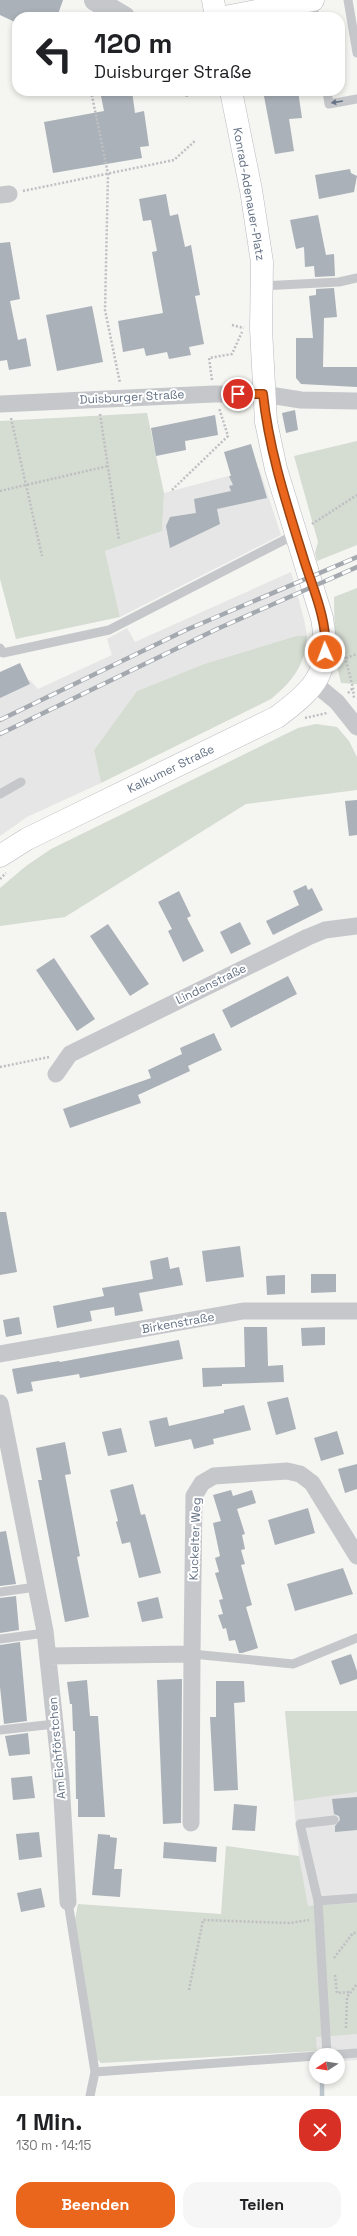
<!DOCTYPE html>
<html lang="de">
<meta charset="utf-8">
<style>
:root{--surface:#fff;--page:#f6f6f6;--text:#202124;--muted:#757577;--accent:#ea661c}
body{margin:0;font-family:"Space Grotesk",sans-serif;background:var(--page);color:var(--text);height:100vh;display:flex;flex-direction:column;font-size:15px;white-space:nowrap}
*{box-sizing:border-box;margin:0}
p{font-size:13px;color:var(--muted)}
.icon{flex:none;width:22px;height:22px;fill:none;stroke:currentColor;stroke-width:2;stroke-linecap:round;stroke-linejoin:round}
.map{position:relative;height:2096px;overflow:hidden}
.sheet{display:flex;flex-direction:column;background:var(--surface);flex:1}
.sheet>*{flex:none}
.hud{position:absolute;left:12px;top:12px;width:333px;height:84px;border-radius:16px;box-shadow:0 2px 6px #0003;background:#fff;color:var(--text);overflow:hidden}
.needle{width:26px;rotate:258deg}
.tools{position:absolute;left:309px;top:2048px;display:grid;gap:8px}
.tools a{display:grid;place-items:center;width:36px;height:36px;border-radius:50%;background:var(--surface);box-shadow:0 2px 6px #0003;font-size:20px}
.pin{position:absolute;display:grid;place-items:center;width:34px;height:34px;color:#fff;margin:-17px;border:2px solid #fff;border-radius:50%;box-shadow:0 1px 4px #0007}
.me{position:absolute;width:44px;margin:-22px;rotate:358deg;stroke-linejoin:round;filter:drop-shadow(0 0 3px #0008)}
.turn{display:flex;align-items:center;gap:14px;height:84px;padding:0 16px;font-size:18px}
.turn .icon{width:52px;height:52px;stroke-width:2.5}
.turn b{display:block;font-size:28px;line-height:34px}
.round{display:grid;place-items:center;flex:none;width:42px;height:42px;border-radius:16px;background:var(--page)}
.overview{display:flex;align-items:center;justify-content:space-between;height:68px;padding:0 16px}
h1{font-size:24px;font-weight:600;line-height:30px}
.primary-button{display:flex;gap:8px;margin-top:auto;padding:8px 16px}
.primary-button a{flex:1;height:46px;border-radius:16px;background:var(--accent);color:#fff;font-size:16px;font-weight:600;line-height:46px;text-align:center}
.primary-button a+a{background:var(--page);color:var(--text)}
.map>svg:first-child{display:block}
.built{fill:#e5e6e5}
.green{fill:#d5dcd2}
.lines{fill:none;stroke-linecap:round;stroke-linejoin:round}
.stream{stroke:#bdc6cd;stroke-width:4.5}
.building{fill:#aab1b8}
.secondary-casing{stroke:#b7bac0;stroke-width:23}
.path{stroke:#bebfc2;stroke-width:2.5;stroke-dasharray:2 2;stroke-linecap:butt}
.service{stroke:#c5c7cb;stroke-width:9}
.minor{stroke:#c5c7cb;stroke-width:17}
.tertiary{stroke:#c5c7cb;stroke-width:22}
.secondary{stroke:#fff;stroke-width:22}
.rail-casing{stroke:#a4a9b0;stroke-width:4.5}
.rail{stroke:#fff;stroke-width:3;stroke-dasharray:9;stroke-linecap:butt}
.oneway{fill:#687588}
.route-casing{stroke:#984212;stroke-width:10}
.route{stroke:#ea661c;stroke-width:7}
.labels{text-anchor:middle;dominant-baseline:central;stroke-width:4;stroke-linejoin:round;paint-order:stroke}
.street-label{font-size:12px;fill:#637184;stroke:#fff}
</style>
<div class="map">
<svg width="357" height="2096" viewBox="0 0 357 2096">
<rect width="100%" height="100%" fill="#f5f5f1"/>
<path class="built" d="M259,468L281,535L120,617L105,551L162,531L164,493Z
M291,572L304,619L307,636H296L204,664L137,691L94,750L101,783L27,817L0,836V694L30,680L38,689L112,655L107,639L127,628L135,642Z
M285,1711H357V2060L338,2061V2055H317L308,1907L299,1856Z"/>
<path class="green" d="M147,413L164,493L162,531L105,551L120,617L16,639L0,579V421Z
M357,441V545L317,561L315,553L318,542L294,456Z
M357,588V684L341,683L335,659L334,597Z
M296,636H307C306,664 292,682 271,699L101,783L94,750L137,691L204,664Z
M316,724L337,727L349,741L357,757V790L246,804L65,917L0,926V888L26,866L51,849L298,728Z
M285,1711H357V1792L294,1801Z
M226,1846L299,1856L308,1906L357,1903V2034L316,2037L317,2051L101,2063L97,2059L74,1925L78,1904L221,1914Z"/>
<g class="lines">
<path class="stream" d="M322,2077V2096"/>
</g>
<path class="building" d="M0,0H63L57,17H17V23L0,15Z
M100,91H132L135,113L144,111L149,146L140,147L142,158L53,173L44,122L104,111Z
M263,91H298L302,118L289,119L294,151L275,154Z
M350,169L351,173L357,176L354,192L319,199L315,175Z
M166,194L170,216L178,214L185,247L191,245L200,295L195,296L204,344L189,347L191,355L169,359L167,352L146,356L144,348L123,352L118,321L163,313L152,252L157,251L151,220L143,221L139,199Z
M318,215L326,255L334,254L335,276L315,277L314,266L305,267L304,247L296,249L290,220Z
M10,242L20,299L10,301L18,340L26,338L31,366L9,370L7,360L0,361V243Z
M334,288L337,317L324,318L323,367H357V387L301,384L296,378V338H313L309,296L316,295V289Z
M92,306L103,362L57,371L46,315Z
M295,410L298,430L286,433L282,413Z
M215,415L218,435L185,441L186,450L156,456L151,428Z
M251,444L267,498L217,509L220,524L170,548L166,526L170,517L196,513L194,499L231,491L229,486L233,485L229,476H231L224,452Z
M20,663L30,684L0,698V672Z
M357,800V835L349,836L345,801Z
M306,885L308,890L312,888L323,910L273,935L266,921L299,905L293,891Z
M179,891L191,916L187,918L204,951L183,962L168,931L172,929L158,902Z
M240,922L251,944L231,954L220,932Z
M108,924L149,984L130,996L90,936Z
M54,958L95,1019L77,1031L36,970Z
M288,976L297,994L231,1028L222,1010Z
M214,1033L222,1050L188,1066L190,1071L138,1095L141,1103L70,1128L63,1109L151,1078L148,1070L182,1054L180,1048Z
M0,1212H6L17,1272L0,1275Z
M240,1246L244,1277L206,1282L202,1251Z
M168,1257L170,1269L179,1267L183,1285L139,1293L143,1311L115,1316L114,1307L90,1311L92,1321L57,1328L53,1306L104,1296L102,1288L153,1279L150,1261Z
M311,1274H336V1292L311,1293Z
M285,1275V1294L267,1295L266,1276Z
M19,1317L22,1334L6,1337L3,1320Z
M244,1327H267L268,1366L283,1365L284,1382L222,1384V1386L203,1387L202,1368L245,1367Z
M325,1327V1345L302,1346L301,1328Z
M179,1340L183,1359L80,1378L79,1374L31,1382L33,1391L17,1394L12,1369L59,1361L60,1362Z
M288,1397L296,1429L276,1435L267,1402Z
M244,1405L251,1430L213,1439L214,1444L194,1449L191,1439L155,1447L149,1421L167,1417L169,1426L224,1413V1410Z
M121,1428L127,1452L108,1456L102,1432Z
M337,1431L344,1454L321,1461L314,1438Z
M65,1442L71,1474L65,1475L80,1556L77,1557L89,1617L65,1622L38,1480H42L36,1448Z
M357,1464V1489L345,1493L338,1469Z
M133,1484L141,1515L145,1514L161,1573L139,1578L130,1542L122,1544L116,1522L118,1521L110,1490Z
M231,1490L233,1496L252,1490L256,1503L237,1509L245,1534L242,1535L245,1549L241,1550L245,1564L241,1565L252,1605L246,1607L258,1648L242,1653H239L235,1640L229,1641L226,1628L223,1629L218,1615L223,1614L219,1600L223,1599L215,1573L219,1572L215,1558L220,1556L213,1523L221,1521L213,1495Z
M308,1508L315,1533L275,1545L268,1520Z
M6,1531L16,1584L0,1586V1532Z
M343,1568L353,1594L295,1611L287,1584Z
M16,1596L19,1630L0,1633V1598Z
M158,1597L163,1618L142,1622L137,1602Z
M20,1642L27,1721L4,1724L0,1687V1645Z
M351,1654L357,1671V1679L340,1685L331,1661Z
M182,1679L181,1823L163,1824L157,1680Z
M87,1680L90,1716H98L105,1817H78V1799H76L75,1731H73L72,1704H70L67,1682Z
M216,1681H244L245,1702L234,1703L238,1790L214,1791L210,1717H216Z
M28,1733L30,1754L9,1756L5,1736Z
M32,1776L35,1798L13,1800L11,1778Z
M357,1797V1830L335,1832V1826L340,1820L339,1816L334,1814L332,1799Z
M234,1804L257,1806L255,1831L232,1830Z
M39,1832L42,1857L19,1860L16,1834Z
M98,1834L110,1835V1837L117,1838L114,1869H122L120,1897L92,1895Z
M164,1842L217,1847L216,1862L163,1858Z
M41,1888L45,1907L21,1912L17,1893Z"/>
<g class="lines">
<g class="secondary-casing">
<g id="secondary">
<path d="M213,0L216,17"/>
<path d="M225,17L313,0"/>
<path id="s1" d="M0,856L27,839L277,717C318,686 331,672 322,618L276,469L266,422L261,329L262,262L251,190L231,91"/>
</g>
</g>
<path class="path" d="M91,91L108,174L105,310L120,383
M186,91L187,97
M23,191L174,160L196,140
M232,325L244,328
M212,380L209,358L232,354L242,332
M100,414L119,540
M11,418L42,556
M172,490L228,436L219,408
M0,491L108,466
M312,524L357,495
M343,649L353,688L354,699
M346,658L357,654
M348,693L353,688
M305,718L327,713
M0,879L6,873
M0,1067L49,1057
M334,1958L353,1933H357
M335,1975L337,1993L351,1992
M189,1990L203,1920L290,1923L309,1920
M346,2028L347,1997L357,1984"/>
<path class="service" d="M312,0L315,17
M348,0L357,53
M327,91L329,104L357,99
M261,286L339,282L357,278
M0,648L3,653L109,630L296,534
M0,794L21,782
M0,1592L36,1587
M0,1639L45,1633
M192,1654L293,1664L357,1638
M0,1730L55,1724
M334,1820L300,1824L318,1901L357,1898
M318,1901L327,2055
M68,1902L95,2072L90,2096
M329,2055L357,2053
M95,2072L316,2056"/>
<path class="minor" d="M0,195L9,194
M0,404L214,394H263L301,400L357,401
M314,683L337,702L357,727
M56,1074L70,1054L308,937L325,930L357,926
M0,1354L243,1311H357
M0,1403L45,1631L61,1780L68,1902
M48,1656L192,1654L194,1496L202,1483L214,1476L287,1471L300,1474L312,1483L357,1556
M191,1823L192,1654"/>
<path class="tertiary" d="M95,0L124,17"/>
<use href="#secondary" class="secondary"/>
<g class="rail-casing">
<path id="rail" d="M0,720L186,630L357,557
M0,734L217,629L357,567"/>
</g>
<use href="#rail" class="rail"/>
</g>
<defs><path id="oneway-solid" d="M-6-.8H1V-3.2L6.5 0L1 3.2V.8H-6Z"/></defs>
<use class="oneway" href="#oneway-solid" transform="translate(337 102) rotate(171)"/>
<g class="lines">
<g class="route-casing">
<path id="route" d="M238,394H263C269,451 287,505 304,560C313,589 328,621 325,652"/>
</g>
<use href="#route" class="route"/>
</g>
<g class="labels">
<g class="street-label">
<text transform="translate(249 194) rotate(80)">Konrad-Adenauer-Platz</text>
<text transform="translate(132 397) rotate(-3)">Duisburger Straße</text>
<text stroke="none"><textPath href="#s1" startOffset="192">Kalkumer Straße</textPath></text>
<text transform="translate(211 984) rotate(-26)">Lindenstraße</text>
<text transform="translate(178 1323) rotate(-10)">Birkenstraße</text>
<text transform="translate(195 1539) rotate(-88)">Kuckelter Weg</text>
<text transform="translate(57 1748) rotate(-95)">Am Eichförstchen</text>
</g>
</g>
</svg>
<div class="tools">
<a><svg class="needle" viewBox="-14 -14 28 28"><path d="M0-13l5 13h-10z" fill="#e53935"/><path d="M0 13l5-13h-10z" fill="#757577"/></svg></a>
</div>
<div class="pin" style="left:238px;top:394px;background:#d93025"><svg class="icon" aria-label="arrive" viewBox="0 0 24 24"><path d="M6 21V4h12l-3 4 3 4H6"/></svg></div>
<svg class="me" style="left:325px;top:652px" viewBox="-20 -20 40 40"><circle r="17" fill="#ea661c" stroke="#fff" stroke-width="3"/><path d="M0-11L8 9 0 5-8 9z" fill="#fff"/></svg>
<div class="hud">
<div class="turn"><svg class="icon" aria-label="left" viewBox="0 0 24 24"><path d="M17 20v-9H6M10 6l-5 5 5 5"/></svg><div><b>120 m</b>Duisburger Straße</div></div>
</div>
</div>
<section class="sheet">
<div class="overview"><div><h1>1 Min.</h1><p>130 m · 14:15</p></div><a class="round" style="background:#d93025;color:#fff"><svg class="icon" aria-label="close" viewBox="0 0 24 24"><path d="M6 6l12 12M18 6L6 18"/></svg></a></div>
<div class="primary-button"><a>Beenden</a><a>Teilen</a></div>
</section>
